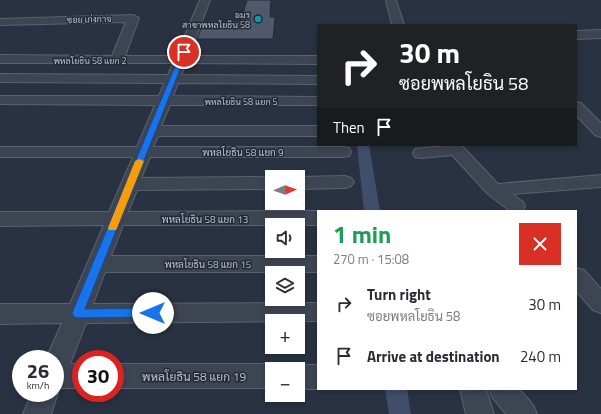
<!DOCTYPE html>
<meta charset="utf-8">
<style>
:root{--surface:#fff;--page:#f7f7f7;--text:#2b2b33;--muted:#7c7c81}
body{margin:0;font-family:"Titillium Web",Sarabun,sans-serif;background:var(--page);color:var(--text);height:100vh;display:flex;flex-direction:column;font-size:15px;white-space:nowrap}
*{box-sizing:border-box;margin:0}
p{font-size:13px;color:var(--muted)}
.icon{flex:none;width:22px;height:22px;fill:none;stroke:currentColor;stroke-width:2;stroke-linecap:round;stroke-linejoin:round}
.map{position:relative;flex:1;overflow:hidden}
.panel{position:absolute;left:317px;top:210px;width:260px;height:180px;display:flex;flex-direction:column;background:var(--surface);border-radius:0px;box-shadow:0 2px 6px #0003}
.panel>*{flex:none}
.hud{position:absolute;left:317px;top:24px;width:260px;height:122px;border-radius:0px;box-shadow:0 2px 6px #0003;background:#202124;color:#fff;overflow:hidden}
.needle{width:26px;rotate:88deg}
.buttons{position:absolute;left:265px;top:170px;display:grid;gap:8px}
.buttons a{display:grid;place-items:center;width:40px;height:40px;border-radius:0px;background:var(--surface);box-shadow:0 2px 6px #0003;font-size:20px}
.speed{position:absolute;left:12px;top:350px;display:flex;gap:8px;font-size:20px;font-weight:700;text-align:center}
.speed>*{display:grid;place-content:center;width:52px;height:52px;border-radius:50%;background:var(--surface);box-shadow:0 2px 6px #0003;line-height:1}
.speed small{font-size:10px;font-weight:400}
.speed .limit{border:6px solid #d22;background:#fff;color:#111}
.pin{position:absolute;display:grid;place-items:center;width:34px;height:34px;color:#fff;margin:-17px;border:2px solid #fff;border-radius:50%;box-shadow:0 1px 4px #0007}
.me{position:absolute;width:44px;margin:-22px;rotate:270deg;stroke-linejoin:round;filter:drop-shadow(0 0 3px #0008)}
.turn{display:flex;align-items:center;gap:14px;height:84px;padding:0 16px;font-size:18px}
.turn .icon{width:52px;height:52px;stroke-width:2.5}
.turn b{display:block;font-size:28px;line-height:34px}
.then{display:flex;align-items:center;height:38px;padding:0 16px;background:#0003;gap:8px;font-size:15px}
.round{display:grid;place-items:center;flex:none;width:42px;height:42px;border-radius:0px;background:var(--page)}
.head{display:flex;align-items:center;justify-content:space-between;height:68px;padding:0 16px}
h1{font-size:24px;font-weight:700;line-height:30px;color:#1e9e55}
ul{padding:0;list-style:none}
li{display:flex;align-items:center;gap:12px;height:52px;padding:0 16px}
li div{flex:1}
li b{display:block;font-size:15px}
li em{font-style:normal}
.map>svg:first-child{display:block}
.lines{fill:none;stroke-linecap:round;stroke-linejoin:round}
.canal{fill:#404e6a;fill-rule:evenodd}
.building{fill:#4f596b;stroke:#242b3a}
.minor-casing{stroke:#5b626f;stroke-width:2}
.minor{fill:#3d4452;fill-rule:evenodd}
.route{fill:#1a73e8;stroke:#114b97}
.slow{fill:#f59e0b}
.culture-dot{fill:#0f9aa8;stroke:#222938;stroke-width:1.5}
.labels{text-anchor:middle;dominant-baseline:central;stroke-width:3;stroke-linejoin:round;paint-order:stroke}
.far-poi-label{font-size:9px;fill:#bac0cc;stroke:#222938;text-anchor:end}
.far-street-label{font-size:9px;fill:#bac0cc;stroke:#222938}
.street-label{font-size:10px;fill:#bac0cc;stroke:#222938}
.near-street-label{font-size:12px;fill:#bac0cc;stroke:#222938}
</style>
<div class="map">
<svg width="601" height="414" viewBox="0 0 601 414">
<rect width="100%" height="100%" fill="#293242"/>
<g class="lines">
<path class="canal" d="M357,145H369L380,211H364Z
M385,389H407L411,414H389Z"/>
</g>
<path class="building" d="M247,0H271L270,17H275L273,39H197L204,21H241Z"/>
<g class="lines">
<g class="minor-casing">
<path id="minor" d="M200,0H210L189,56H317L318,64L186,63L181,75L318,76V84L178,83L173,96L318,97V105H170L161,126H318V136H158L153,147H343L349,148L351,152L349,156L343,157H150L141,178L272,177V189L137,190L128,212L318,211V225H123L111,256H318V272H105L93,304L318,303V321L86,323L70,364H81V388H56L58,393L51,414H23L32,393H55V359H46L62,323L0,324V304H70L104,225L0,226V212H109L133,157H0V147H137L155,105L0,104V96H159L164,83L0,82V74L168,75L173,63H0V55L112,56L126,22L0,25V19L133,15L139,18L125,56H176Z
M386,0H396L404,25H392Z
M601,30V38L576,39V31Z
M576,102L581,103L601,123V137L595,135L576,115Z
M444,145H461L498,184L601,175V187L512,194L523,202L525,206L523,210H509L488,194L452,155L421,158L415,157L413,153L415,149L444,146Z
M345,176L351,178L354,182L351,186L345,188L298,189V177Z
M576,268L584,270L601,289V313L593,310L576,291Z
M115,364H272L282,369H272V388H115Z
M298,365H318V389H298V369H289Z
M460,389H486L494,414H466Z
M489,389H519L533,405L537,414H506L493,398Z"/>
</g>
<use href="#minor" class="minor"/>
</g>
<path class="route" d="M184,50L187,52L85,309L153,308L157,309L158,313L157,316L153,317L78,318L74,317L72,313L181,52Z"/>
<path class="slow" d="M139,159L144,161L117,228L116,230H109L108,228L135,161Z"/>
<circle class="culture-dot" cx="258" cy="19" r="4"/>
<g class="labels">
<g class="far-poi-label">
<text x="250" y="14">อมร<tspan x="250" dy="10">สาขาพหลโยธิน 58</tspan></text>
</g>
<g class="far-street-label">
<text transform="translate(89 19) rotate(-2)">ซอย เก่งกาจ</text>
<text x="90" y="60">พหลโยธิน 58 แยก 2</text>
<text x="241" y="101">พหลโยธิน 58 แยก 5</text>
</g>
<g class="street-label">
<text x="243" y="152">พหลโยธิน 58 แยก 9</text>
<text x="205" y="219">พหลโยธิน 58 แยก 13</text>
<text x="208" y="264">พหลโยธิน 58 แยก 15</text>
</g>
<g class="near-street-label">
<text x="194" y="376">พหลโยธิน 58 แยก 19</text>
</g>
</g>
</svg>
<div class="buttons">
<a><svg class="needle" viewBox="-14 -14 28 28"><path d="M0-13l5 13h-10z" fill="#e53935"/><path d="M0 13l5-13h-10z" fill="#7c7c81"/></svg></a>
<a><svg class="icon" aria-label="sound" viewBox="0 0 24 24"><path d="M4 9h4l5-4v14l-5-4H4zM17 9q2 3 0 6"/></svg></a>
<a><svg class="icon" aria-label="layers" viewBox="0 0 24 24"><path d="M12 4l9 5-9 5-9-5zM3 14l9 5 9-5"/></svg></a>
<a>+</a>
<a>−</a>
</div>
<div class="speed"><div>26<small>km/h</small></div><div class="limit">30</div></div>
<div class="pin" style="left:184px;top:52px;background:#d93025"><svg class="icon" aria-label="arrive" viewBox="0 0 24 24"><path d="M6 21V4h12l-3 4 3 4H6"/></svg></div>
<svg class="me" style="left:153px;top:313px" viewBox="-20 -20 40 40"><circle r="19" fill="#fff"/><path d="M0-13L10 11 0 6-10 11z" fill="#1a73e8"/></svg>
<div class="hud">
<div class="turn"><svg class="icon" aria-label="right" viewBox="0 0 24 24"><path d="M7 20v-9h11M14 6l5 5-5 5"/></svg><div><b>30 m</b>ซอยพหลโยธิน 58</div></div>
<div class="then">Then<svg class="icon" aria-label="arrive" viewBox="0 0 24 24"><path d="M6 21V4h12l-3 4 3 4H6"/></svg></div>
</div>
<section class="panel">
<div class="head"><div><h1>1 min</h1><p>270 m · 15:08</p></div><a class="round" style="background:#d93025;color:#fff"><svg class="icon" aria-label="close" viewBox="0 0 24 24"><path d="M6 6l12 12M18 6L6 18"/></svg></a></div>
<ul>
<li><svg class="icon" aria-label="right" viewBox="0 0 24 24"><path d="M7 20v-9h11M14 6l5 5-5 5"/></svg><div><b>Turn right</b><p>ซอยพหลโยธิน 58</p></div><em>30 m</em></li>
<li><svg class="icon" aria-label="arrive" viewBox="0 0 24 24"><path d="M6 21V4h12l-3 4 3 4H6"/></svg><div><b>Arrive at destination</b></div><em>240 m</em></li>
</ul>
</section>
</div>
